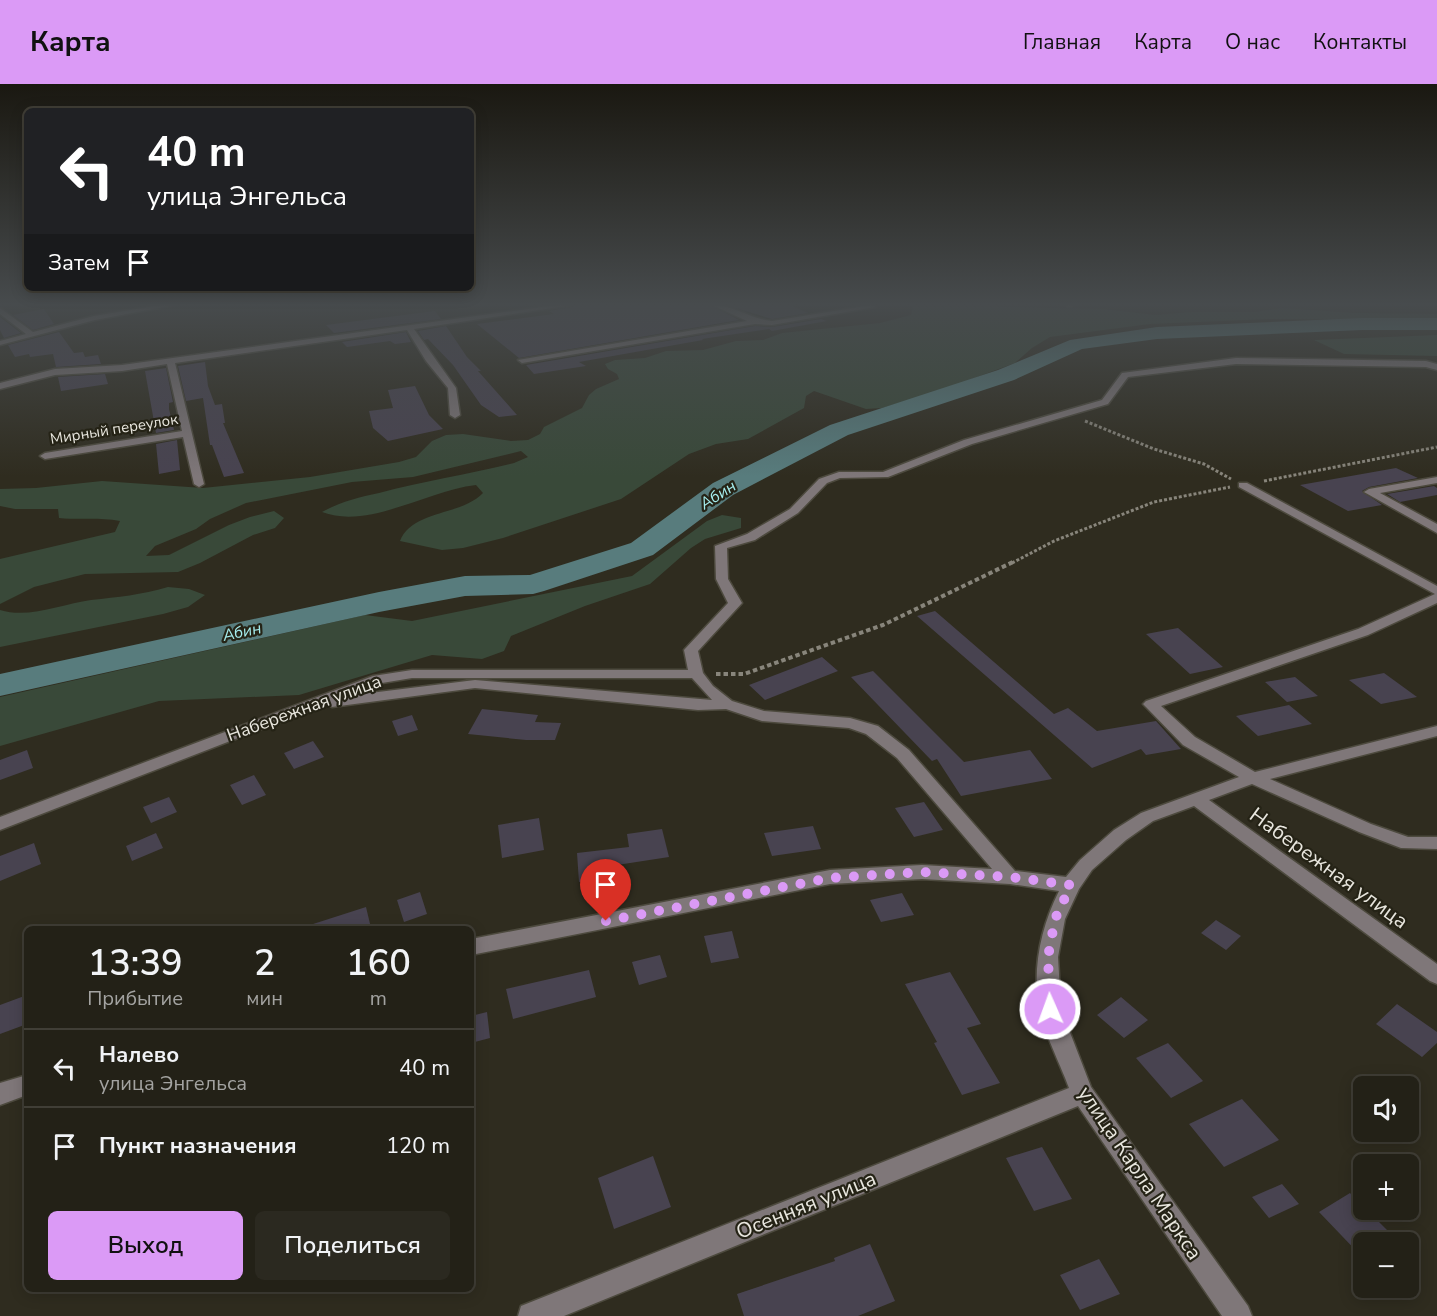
<!DOCTYPE html>
<html lang="ru">
<meta charset="utf-8">
<style>
:root{--surface:#232117;--page:#2b2920;--text:#f1f3f6;--muted:#a3a3a1;--line:#403e36;--accent:#db9af6}
body{margin:0;font-family:"Nunito Sans",sans-serif;background:var(--page);color:var(--text);height:100vh;display:flex;flex-direction:column;font-size:22px;white-space:nowrap}
*{box-sizing:border-box;margin:0}
p{font-size:20px;color:var(--muted)}
.icon{flex:none;width:33px;height:33px;fill:none;stroke:currentColor;stroke-width:2;stroke-linecap:round;stroke-linejoin:round}
.map{position:relative;flex:1;overflow:hidden}
.drawer{position:absolute;left:24px;top:842px;width:450px;height:366px;display:flex;flex-direction:column;background:var(--surface);border-radius:9px;box-shadow:0 3px 15px #0003,0 0 0 2px var(--line)}
.drawer>*{flex:none}
.top-card{position:absolute;left:24px;top:24px;width:450px;height:183px;border-radius:9px;box-shadow:0 3px 15px #0003,0 0 0 2px var(--line);background:#202124;color:#fff;overflow:hidden}
.fabs{position:absolute;left:1353px;top:992px;display:grid;gap:12px}
.fabs a{display:grid;place-items:center;width:66px;height:66px;border-radius:9px;background:var(--surface);box-shadow:0 3px 15px #0003,0 0 0 2px var(--line);font-size:30px}
.pin{position:absolute;display:grid;place-items:center;width:51px;height:51px;color:#fff;margin:-62px -26px;border-radius:50% 50% 50% 0;rotate:-45deg;box-shadow:0 0 6px #0007}
.pin .icon{rotate:45deg}
.me{position:absolute;width:66px;margin:-33px;rotate:358deg;stroke-linejoin:round;filter:drop-shadow(0 0 4px #0008)}
.turn{display:flex;align-items:center;gap:21px;height:126px;padding:0 24px;font-size:27px}
.turn .icon{width:78px;height:78px;stroke-width:2.5}
.turn b{display:block;font-size:42px;line-height:51px}
.then{display:flex;align-items:center;height:57px;padding:0 24px;background:#0003;gap:12px;font-size:22px}
.eta{display:flex;justify-content:space-evenly;align-items:center;height:102px;text-align:center}
.eta b{font-size:36px;font-weight:600;line-height:42px}
.button{display:flex;gap:12px;margin-top:auto;padding:12px 24px}
.button a{flex:1;height:69px;border-radius:9px;background:var(--accent);color:#111;font-size:24px;font-weight:600;line-height:69px;text-align:center}
.button a+a{background:var(--page);color:var(--text)}
ul{padding:0;list-style:none}
li{display:flex;align-items:center;gap:18px;height:78px;padding:0 24px;border-top:2px solid var(--line)}
li div{flex:1}
li b{display:block;font-size:22px}
li em{font-style:normal}
header{display:flex;align-items:center;gap:36px;box-sizing:border-box;height:84px;padding:0 30px;background:var(--accent);color:#111}
header strong{font-size:28px}
nav{display:flex;gap:33px;margin-inline-start:auto;font-size:21px}
.map>svg:first-child{display:block}
.green{fill:#394939}
.lines{fill:none;stroke-linecap:round;stroke-linejoin:round}
.river{fill:#587c7d;fill-rule:evenodd}
.building{fill:#484350}
.minor-casing{stroke:#4d4a3e;stroke-width:3}
.path-far1{stroke:#88857b;stroke-width:3;stroke-dasharray:3 2;stroke-linecap:butt}
.path{stroke:#88857b;stroke-width:4;stroke-dasharray:4.5 3;stroke-linecap:butt}
.minor{fill:#7f7779;fill-rule:evenodd}
.route{stroke:#db9af6;stroke-width:10;stroke-dasharray:0 18}
.labels{text-anchor:middle;dominant-baseline:central;stroke-width:4.5;stroke-linejoin:round;paint-order:stroke}
.far-street-label{font-size:15px;fill:#e8e6de;stroke:#252316}
.far-water-label{font-size:16px;font-style:italic;fill:#a5edee;stroke:#252316}
.street-label{font-size:18px;fill:#e8e6de;stroke:#252316}
.near-street-label{font-size:21px;fill:#e8e6de;stroke:#252316}
</style>
<header>
<strong>Карта</strong>
<nav><a>Главная</a><a>Карта</a><a>О нас</a><a>Контакты</a></nav>
</header>
<div class="map">
<svg width="1437" height="1232" viewBox="0 0 1437 1232">
<rect width="100%" height="100%" fill="#2f2c1f"/>
<path class="green" d="M908,221H992L1004,223L1103,225L1155,231L1192,228H1255L1283,224L1354,229L1437,230V236L1269,235L1150,240L1050,253L1032,264L1015,279L942,306L882,324L866,325L814,307L806,312L804,324L748,355L716,360L689,370L621,415L503,454L463,464L442,466L400,457C412,426 461,432 483,409L476,401C428,406 369,446 322,428C340,418 359,413 379,409C424,397 470,390 514,379L528,373L521,367L413,393L352,398L246,419L210,435L196,445L155,462L146,472L169,471L229,441L250,433L274,427L284,434L275,444L253,451L200,479L178,488L85,490L34,503L0,520V475L115,448L120,437C100,433 80,436 59,434L58,425H15L0,422V405L36,404L102,397L203,404L310,393L399,378L416,373L432,357L446,351L463,350L511,357L528,356L540,350L544,343L582,324L589,311L596,305L619,295L617,290L608,285L605,280L615,276L645,274L666,267L703,266L736,257L763,256L782,249L880,239L911,231L913,223Z
M1437,251V272L1344,270L1314,256Z
M722,431L741,434V444L705,455L691,464L650,500L585,522L511,552L504,567L482,575L432,571L299,611L159,617L0,662V613L365,531L412,537L632,492L707,437Z
M168,503L189,505L205,511L188,523L163,530L0,563V526C29,535 62,520 91,516C118,513 141,511 168,503Z"/>
<g class="lines">
<path class="river" d="M1362,234H1437V246H1362L1157,255L1082,265L1014,296L848,351L733,411L653,471L544,507L533,510L465,512L379,528L0,612V590L379,508L465,492L530,491L631,459L713,399L830,341L998,286L1070,256L1157,243Z"/>
</g>
<path class="building" d="M574,221H710L739,236L519,274L477,240L554,230L549,227L572,223Z
M726,221H790L808,229L772,235Z
M44,225L54,240L33,246L13,231Z
M435,227L441,235L334,249L326,241Z
M0,233L21,249L4,254L0,246Z
M821,235L827,237L772,247L769,245L702,255L703,256L579,278L586,282L534,290L526,281L755,242L772,243Z
M446,242L467,273L481,287H478L517,331L499,333L481,321L453,281L428,255L424,256L418,247Z
M59,248L74,269L83,268L85,273L98,271L101,280L56,283L53,270L30,273L29,270L15,273L8,261Z
M406,248L411,258L395,260L390,257L347,263L342,258Z
M205,278L208,302L215,321L222,320L225,339H223L244,389L224,393L212,361H210L203,314L186,317L178,282Z
M166,284L173,318L169,319V325L174,346L156,349L145,287Z
M105,290L108,300L61,307L58,293Z
M415,302L429,331L443,345L388,357L373,344L369,327L393,324L388,306Z
M177,356L180,386L159,390L156,360Z
M1396,384L1418,394L1369,403L1362,407L1382,421L1348,427L1300,401Z
M1434,402L1437,404V411L1400,418L1387,410Z
M935,527L1054,630L1068,624L1097,647L1156,637L1181,665L1146,671L1141,665L1092,684L917,532Z
M1178,544L1223,583L1190,590L1146,550Z
M822,573L838,587L765,616L749,601Z
M873,587L964,678L1030,666L1052,695L961,712L937,675L932,677L851,593Z
M1384,589L1417,613L1381,620L1349,596Z
M1295,593L1318,612L1287,618L1265,598Z
M1289,621L1312,640L1258,652L1236,632Z
M482,625L538,631L535,638L561,639L555,656H526L468,650Z
M412,631L418,646L398,652L392,637Z
M313,657L324,673L294,685L284,669Z
M27,666L33,684L0,696V676Z
M254,691L266,711L242,721L230,701Z
M169,713L177,728L151,739L143,723Z
M924,718L943,746L914,753L895,724Z
M539,734L544,766L502,774L498,741Z
M813,742L821,765L772,772L764,749Z
M662,745L669,773L617,781L618,793L579,798L577,769L629,763L627,750Z
M156,749L163,764L132,777L126,762Z
M34,759L41,780L0,797V772Z
M420,808L427,830L404,838L397,816Z
M902,809L914,831L881,838L870,816Z
M366,823L371,844H311L310,841Z
M1216,836L1241,852L1226,866L1201,849Z
M732,847L739,874L711,879L704,852Z
M660,871L667,893L639,901L632,878Z
M589,886L596,913L513,935L506,905Z
M950,888L981,940L967,944L1000,999L962,1011L934,959L937,958L905,900Z
M27,911V940L0,950V921Z
M1121,913L1148,936L1124,954L1097,931Z
M1397,920L1437,948V959L1422,973L1376,940Z
M487,928L490,954L471,959V932Z
M1168,959L1203,997L1171,1014L1136,974Z
M1242,1015L1279,1056L1224,1083L1189,1040Z
M1042,1063L1072,1115L1034,1127L1006,1074Z
M653,1072L671,1123L614,1145L598,1094Z
M1282,1100L1299,1120L1269,1134L1252,1113Z
M1350,1109L1364,1125H1366L1399,1158H1364V1175L1319,1128Z
M870,1160L895,1217L858,1232H744L737,1210L835,1177L834,1174Z
M1099,1175L1120,1210L1080,1226L1060,1191Z"/>
<g class="lines">
<g class="minor-casing">
<path id="minor" d="M160,221H174L95,236L0,261V257L26,250L0,230V224L33,248L94,232Z
M556,221H572L414,245L456,304L460,331L455,334L450,331L448,304L426,277L407,246L175,279L204,400L199,403L194,400L183,353L45,375L40,372L45,369L182,347L167,280L122,287L55,291L0,305V299L55,285L122,281Z
M712,221C735,221 749,235 772,237L871,221L875,223L772,241L755,240L522,279L518,276L747,237Z
M1064,221H1074L1070,223Z
M1236,274L1426,277L1437,280V286L1426,283L1236,280L1128,293L1108,320L972,360L888,393L840,394L827,399L798,429L755,456L727,464L728,495L742,519L698,567L703,589L713,602L732,617L764,627L850,634L878,642L909,666L1015,787L1066,793L1080,776L1114,746L1141,729L1239,693L1183,661L1146,623L1143,620L1146,617L1358,545L1435,510L1239,403V399H1247L1437,502V519L1368,551L1161,622L1195,653L1255,688L1437,642V652L1270,695L1371,740L1408,753H1437V765L1401,764L1359,748L1252,700L1209,716L1437,880V900L1430,897L1194,722L1153,737L1126,756L1092,786L1079,805L1065,835L1058,873L1061,925L1091,1003L1248,1222L1252,1232H1222L1078,1022L564,1232H518L521,1222L1069,1004C1061,982 1043,946 1039,925C1032,884 1041,843 1059,807L1010,800L922,795L830,800L471,871V855L830,786L922,781L992,785L897,674L866,650L849,644L762,637L726,625L698,626L475,604L332,623L326,620L0,746V733L373,592L412,586H688L684,566L728,519L716,495L715,462L747,450L790,425L819,395L839,388H883L964,356L1102,316L1122,289ZM412,594H692L712,616L475,596L346,612L376,600Z
M1437,393V399L1380,409L1437,440V449L1364,408L1369,405Z
M27,991V1011L0,1021V999Z"/>
</g>
<path class="path-far1" d="M1085,337L1154,365L1204,380L1231,395
M1264,397L1437,363
M1012,479L1054,457L1154,418L1230,403"/>
<path class="path" d="M716,590H744L883,541L1015,477"/>
<use href="#minor" class="minor"/>
</g>
<linearGradient id="sky" x2="0" y2="1"><stop stop-color="#1a1811"/><stop offset="0.56" stop-color="#474b4d"/><stop offset="1" stop-color="#474b4d" stop-opacity="0"/></linearGradient>
<rect width="1437" height="393" fill="url(#sky)"/>
<g class="lines">
<path class="route" d="M606,837L830,794L922,788L1010,793L1071,801L1055,835L1048,873L1050,925"/>
</g>
<g class="labels">
<g class="far-street-label">
<text transform="translate(114 345) rotate(-9)">Мирный переулок</text>
</g>
<g class="far-water-label">
<text transform="translate(718 411) rotate(-33)">Абин</text>
<text transform="translate(242 548) rotate(-12)">Абин</text>
</g>
<g class="street-label">
<text transform="translate(304 624) rotate(-20)">Набережная улица</text>
</g>
<g class="near-street-label">
<text transform="translate(1329 784) rotate(36)">Набережная улица</text>
<text transform="translate(1140 1089) rotate(56)">улица Карла Маркса</text>
<text transform="translate(806 1121) rotate(-22)">Осенняя улица</text>
</g>
</g>
</svg>
<div class="fabs">
<a><svg class="icon" aria-label="sound" viewBox="0 0 24 24"><path d="M4 9h4l5-4v14l-5-4H4zM17 9q2 3 0 6"/></svg></a>
<a>+</a>
<a>−</a>
</div>
<div class="pin" style="left:606px;top:837px;background:#d93025"><svg class="icon" aria-label="arrive" viewBox="0 0 24 24"><path d="M6 21V4h12l-3 4 3 4H6"/></svg></div>
<svg class="me" style="left:1050px;top:925px" viewBox="-20 -20 40 40"><circle r="17" fill="#db9af6" stroke="#fff" stroke-width="3"/><path d="M0-11L8 9 0 5-8 9z" fill="#fff"/></svg>
<div class="top-card">
<div class="turn"><svg class="icon" aria-label="left" viewBox="0 0 24 24"><path d="M17 20v-9H6M10 6l-5 5 5 5"/></svg><div><b>40 m</b>улица Энгельса</div></div>
<div class="then">Затем<svg class="icon" aria-label="arrive" viewBox="0 0 24 24"><path d="M6 21V4h12l-3 4 3 4H6"/></svg></div>
</div>
<section class="drawer">
<div class="eta">
<div><b>13:39</b><p>Прибытие</p></div>
<div><b>2</b><p>мин</p></div>
<div><b>160</b><p>m</p></div>
</div>
<ul>
<li><svg class="icon" aria-label="left" viewBox="0 0 24 24"><path d="M17 20v-9H6M10 6l-5 5 5 5"/></svg><div><b>Налево</b><p>улица Энгельса</p></div><em>40 m</em></li>
<li><svg class="icon" aria-label="arrive" viewBox="0 0 24 24"><path d="M6 21V4h12l-3 4 3 4H6"/></svg><div><b>Пункт назначения</b></div><em>120 m</em></li>
</ul>
<div class="button"><a>Выход</a><a>Поделиться</a></div>
</section>
</div>
